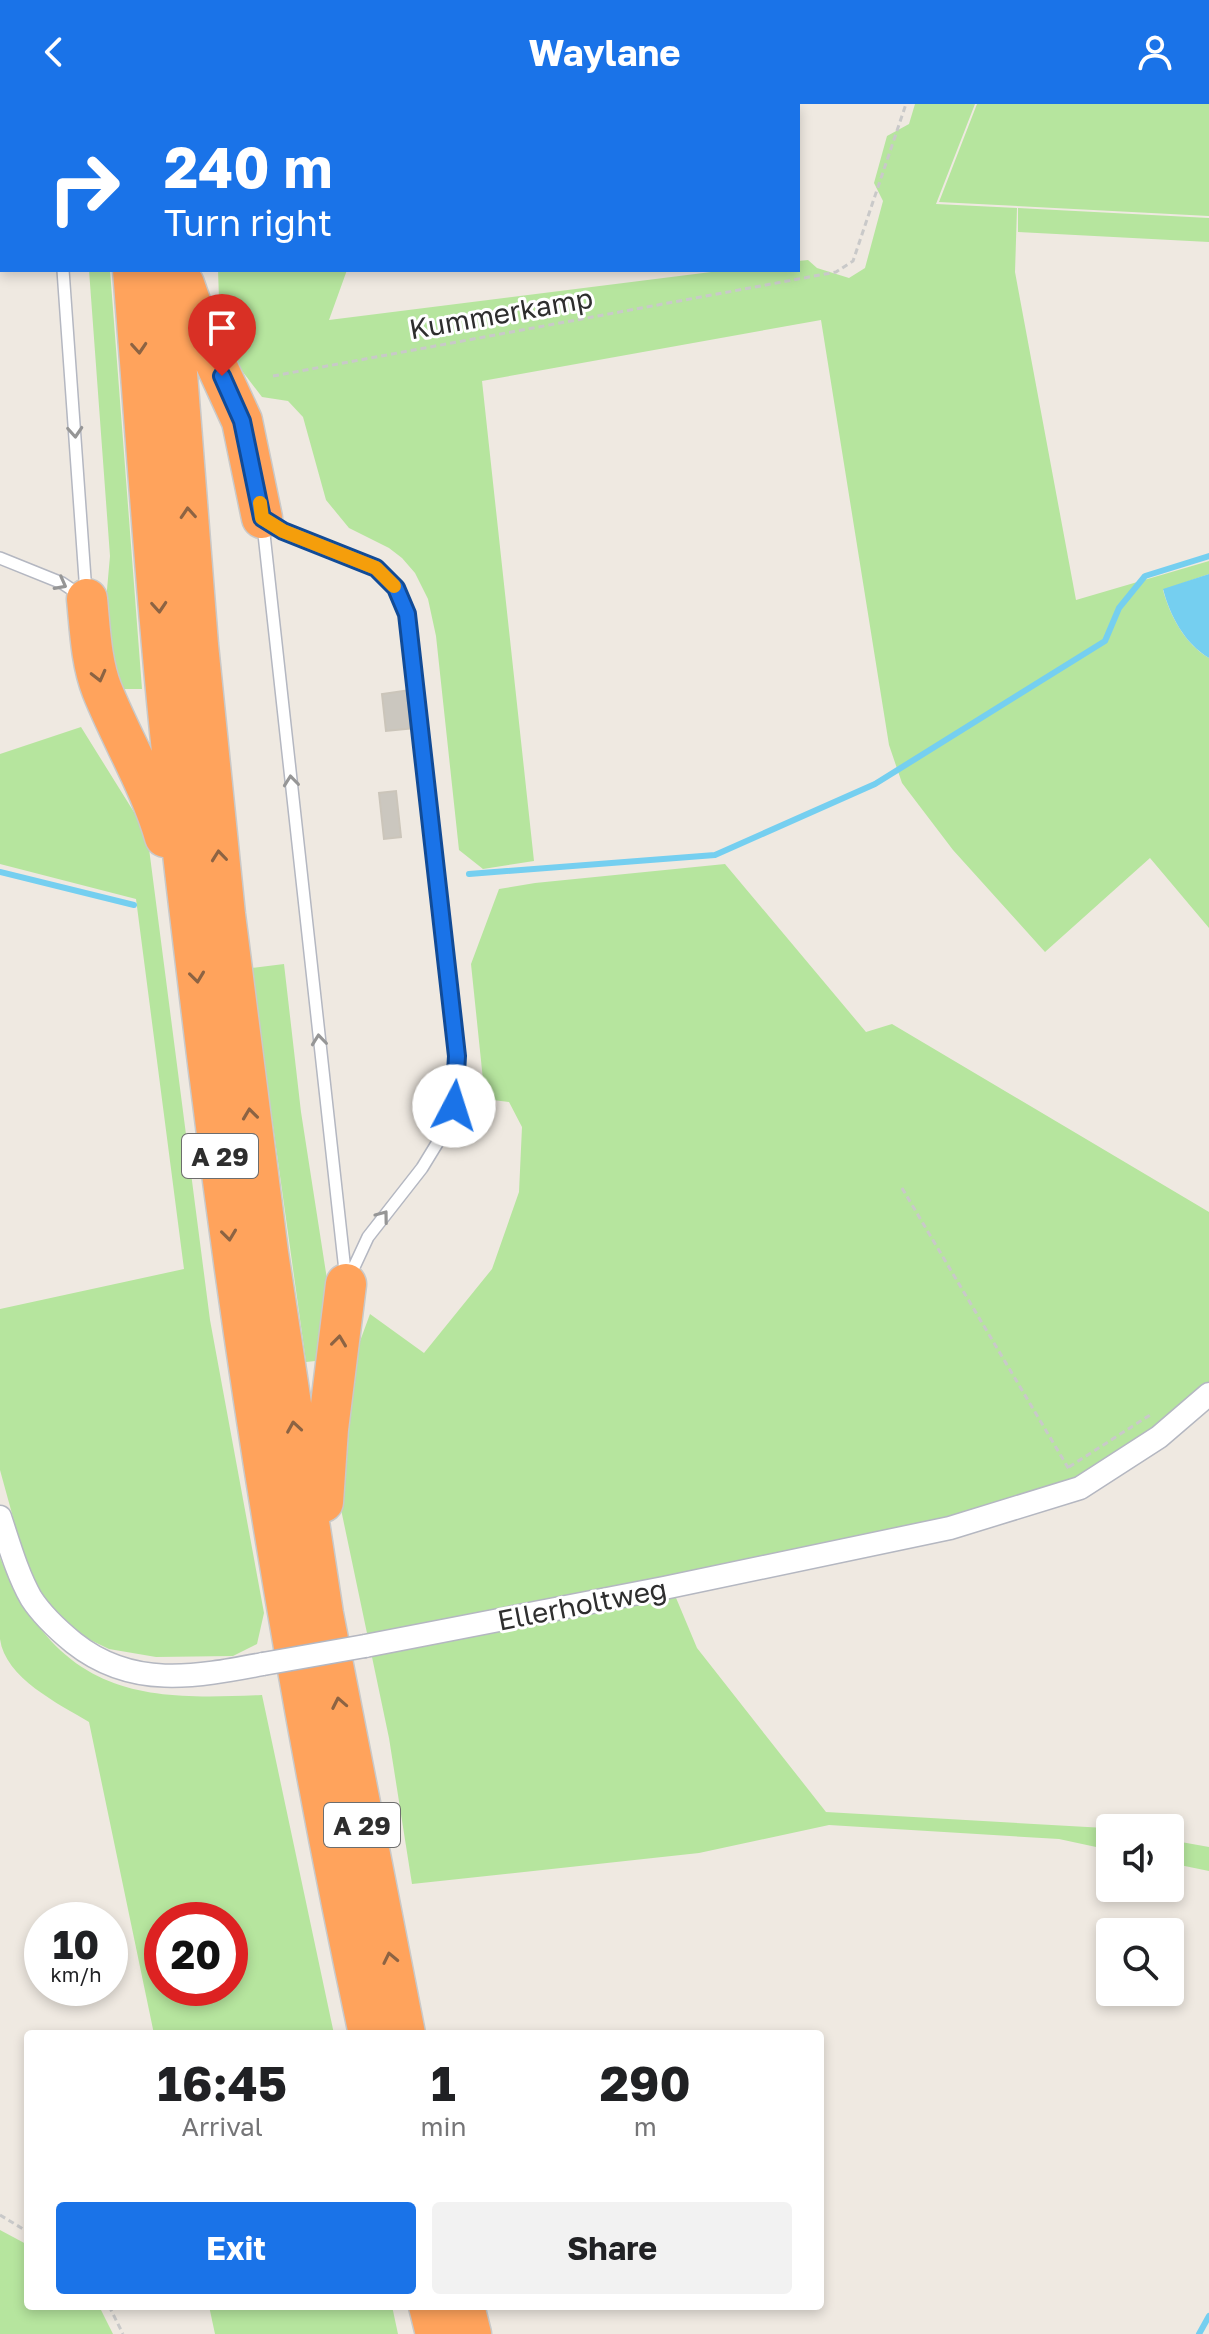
<!DOCTYPE html>
<style>
:root{--surface:#fff;--page:#f2f2f2;--text:#202124;--muted:#757577;--accent:#1a73e8}
body{margin:0;font-family:"Golos Text",sans-serif;background:var(--page);color:var(--text);height:100vh;display:flex;flex-direction:column;font-size:30px;white-space:nowrap}
*{box-sizing:border-box;margin:0}
p{font-size:26px;color:var(--muted)}
.icon{flex:none;width:44px;height:44px;fill:none;stroke:currentColor;stroke-width:2;stroke-linecap:round;stroke-linejoin:round}
.map{position:relative;flex:1;overflow:hidden}
.drawer{position:absolute;left:24px;top:1926px;width:800px;height:280px;display:flex;flex-direction:column;background:var(--surface);border-radius:8px;box-shadow:0 4px 12px #0003}
.drawer>*{flex:none}
.banner{position:absolute;left:0px;top:0px;width:800px;height:168px;box-shadow:0 4px 12px #0003;background:#1a73e8;color:#fff;overflow:hidden}
.buttons{position:absolute;left:1096px;top:1710px;display:grid;gap:16px}
.buttons a{display:grid;place-items:center;width:88px;height:88px;border-radius:8px;background:var(--surface);box-shadow:0 4px 12px #0003;font-size:40px}
.speed{position:absolute;left:24px;top:1798px;display:flex;gap:16px;font-size:40px;font-weight:700;text-align:center}
.speed>*{display:grid;place-content:center;width:104px;height:104px;border-radius:50%;background:var(--surface);box-shadow:0 4px 12px #0003;line-height:1}
.speed small{font-size:20px;font-weight:400}
.speed .limit{border:12px solid #d22;background:#fff;color:#111}
.pin{position:absolute;display:grid;place-items:center;width:68px;height:68px;color:#fff;margin:-82px -34px;border-radius:50% 50% 50% 0;rotate:-45deg;box-shadow:0 0 8px #0007}
.pin .icon{rotate:45deg}
.me{position:absolute;width:88px;margin:-44px;rotate:5deg;stroke-linejoin:round;filter:drop-shadow(0 0 6px #0008)}
.turn{display:flex;align-items:center;gap:28px;height:168px;padding:0 32px;font-size:36px}
.turn .icon{width:104px;height:104px;stroke-width:2.5}
.turn b{display:block;font-size:56px;line-height:68px}
.eta{display:flex;justify-content:space-evenly;align-items:center;height:136px;text-align:center}
.eta b{font-size:48px;font-weight:700;line-height:56px}
.cta{display:flex;gap:16px;margin-top:auto;padding:16px 32px}
.cta a{flex:1;height:92px;border-radius:8px;background:var(--accent);color:#fff;font-size:32px;font-weight:700;line-height:92px;text-align:center}
.cta a+a{background:var(--page);color:var(--text)}
header{display:flex;justify-content:space-between;align-items:center;height:104px;padding:0 32px;background:var(--accent);color:#fff;font-size:36px;font-weight:700}
.map>svg:first-child{display:block}
.green{fill:#b6e59e;fill-rule:evenodd}
.water{fill:#75cff0}
.lines{fill:none;stroke-linecap:round;stroke-linejoin:round}
.stream{stroke:#75cff0;stroke-width:6}
.building{fill:#cbc7bf;stroke:#cbc5ba;stroke-width:2}
.service-casing{stroke:#b4b7c1;stroke-width:14}
.minor-casing{stroke:#b4b7c1;stroke-width:25}
.motorway-casing{stroke:#c9c9c9;stroke-width:43}
.path{stroke:#c9c9c9;stroke-width:3;stroke-dasharray:6 4;stroke-linecap:butt}
.service{stroke:#fff;stroke-width:11}
.minor{stroke:#fff;stroke-width:22}
.motorway{stroke:#ffa35c;stroke-width:40}
.minor-bridge-casing{stroke:#b4b7c1;stroke-width:25;stroke-linecap:butt}
.minor-bridge{stroke:#fff;stroke-width:22}
.oneway{stroke:#8c6343}
.oneway2{stroke:#969696}
.route-casing{stroke:#114b97;stroke-width:20}
.route{stroke:#1a73e8;stroke-width:14}
.slow{stroke:#f59e0b;stroke-width:14}
.labels{text-anchor:middle;dominant-baseline:central;stroke-width:6;stroke-linejoin:round;paint-order:stroke}
.shield{fill:#fff;stroke:#6d6d6d;stroke-width:2}
.shield-label{font-size:26px;font-weight:bold;fill:#2e2e2e}
.street-label{font-size:28px;fill:#2e2e2e;stroke:#fff}
</style>
<header><svg class="icon" aria-label="back" viewBox="0 0 24 24"><path d="M15 5l-7 7 7 7"/></svg>Waylane<svg class="icon" aria-label="person" viewBox="0 0 24 24"><circle cx="12" cy="8" r="4"/><path d="M4 21q1-7 8-7t8 7"/></svg></header>
<div class="map">
<svg width="1209" height="2230" viewBox="0 0 1209 2230">
<rect width="100%" height="100%" fill="#efe9e1"/>
<path class="green" d="M915,0H975L936,100L1017,104L1015,168L1076,496L1209,457V470L1163,486C1170,512 1185,540 1209,554V824L1150,754L1045,848L953,746L902,679L889,641L821,216L482,277L534,757L483,765L459,746L436,532L428,495L415,469L402,454L389,444L349,424L326,396L303,313L288,297L262,293L233,255L220,223L218,166H347L329,216L727,166H798V157L808,156L817,164L849,174L865,164L883,97L874,79L887,32L909,20Z
M977,0H1209V112L939,98Z
M1018,104L1209,114V138L1018,128Z
M89,166H110L142,585H112L105,508L110,452Z
M81,623L147,729L210,1216L264,1509L257,1540L233,1552L156,1553L109,1545L82,1532L52,1507L37,1485L25,1457L0,1366V1205L184,1165L136,795L0,760V650Z
M725,760L866,928L892,920L1209,1108V1301L1082,1388L674,1489L697,1544L826,1708L1105,1724L1110,1725V1746L1059,1735L829,1721L699,1749L412,1780L389,1634L338,1391L352,1259L370,1210L424,1249L492,1165L519,1088L522,1023L509,998L485,995L471,860L499,785L535,779Z
M284,860L301,1008L331,1201L325,1256L306,1258L251,864Z
M0,1453C7,1473 17,1489 28,1507C86,1597 166,1595 262,1591L334,1930H154L89,1618C59,1600 5,1574 0,1535C0,1508 0,1480 0,1453ZM162,1816H230V1884H162Z
M1170,1736L1209,1743V1767L1170,1759Z
M0,2126L28,2141V2202H99L113,2230H0Z
M209,2202H392L398,2230H215Z"/>
<path class="water" d="M1209,470V554C1185,540 1170,512 1163,485Z"/>
<g class="lines">
<path class="stream" d="M0,768L134,801
M469,770L715,751L875,680L1105,537L1119,504L1145,472L1209,452
M1199,2230L1209,2212"/>
</g>
<path class="building" d="M411,586L415,624L386,627L382,590Z
M396,687L401,733L384,735L379,689Z"/>
<g class="lines">
<g class="service-casing">
<path id="service" d="M51,0V2
M63,166L86,489
M268,417C307,442 365,446 394,482C400,489 403,501 407,510L457,952L454,1002L444,1028L422,1064L368,1133L348,1176
M263,421L346,1176
M0,454L62,479L83,493"/>
</g>
<g class="minor-casing">
<path id="minor" d="M0,1413C9,1440 17,1469 31,1494C42,1511 58,1526 74,1539C132,1585 195,1573 263,1560
M365,1542L664,1484L950,1424L1080,1384L1159,1333L1209,1290"/>
</g>
<g class="motorway-casing">
<path id="motorway" d="M122,0V2
M159,0V2
M133,166C143,291 151,416 162,541C174,681 191,820 208,959C248,1285 300,1609 369,1930
M169,166L198,541L225,811L268,1149L323,1510L405,1930
M184,180L199,223L242,317L262,414
M87,495C90,525 91,558 102,586C122,636 150,681 165,733
M323,1398L328,1325L346,1180
M429,2202L436,2230
M464,2202L471,2230"/>
</g>
<path class="path" d="M273,272L836,168L853,157L906,0
M902,1084L1070,1367
M1069,1363L1150,1311
M0,2111L28,2128
M109,2202L123,2230"/>
<use href="#service" class="service"/>
<use href="#minor" class="minor"/>
<use href="#motorway" class="motorway"/>
<g class="minor-bridge-casing">
<path id="minor-bridge" d="M263,1560L365,1542"/>
</g>
<use href="#minor-bridge" class="minor-bridge"/>
</g>
<defs><path id="oneway-chevron" d="M-2-3.5L2.5 0L-2 3.5" fill="none" stroke-width="1.6" stroke-linecap="round" stroke-linejoin="round" transform="scale(2)"/></defs>
<g class="oneway">
<use href="#oneway-chevron" transform="translate(139 244) rotate(86)"/>
<use href="#oneway-chevron" transform="translate(188 409) rotate(-94)"/>
<use href="#oneway-chevron" transform="translate(159 503) rotate(86)"/>
<use href="#oneway-chevron" transform="translate(99 572) rotate(76)"/>
<use href="#oneway-chevron" transform="translate(219 752) rotate(-96)"/>
<use href="#oneway-chevron" transform="translate(197 873) rotate(83)"/>
<use href="#oneway-chevron" transform="translate(250 1010) rotate(-97)"/>
<use href="#oneway-chevron" transform="translate(229 1131) rotate(83)"/>
<use href="#oneway-chevron" transform="translate(339 1237) rotate(-83)"/>
<use href="#oneway-chevron" transform="translate(294 1323) rotate(-99)"/>
<use href="#oneway-chevron" transform="translate(339 1599) rotate(-101)"/>
<use href="#oneway-chevron" transform="translate(390 1854) rotate(-102)"/>
</g>
<g class="oneway2">
<use href="#oneway-chevron" transform="translate(75 328) rotate(86)"/>
<use href="#oneway-chevron" transform="translate(61 480) rotate(28)"/>
<use href="#oneway-chevron" transform="translate(291 677) rotate(-96)"/>
<use href="#oneway-chevron" transform="translate(319 936) rotate(-96)"/>
<use href="#oneway-chevron" transform="translate(383 1112) rotate(-53)"/>
</g>
<g class="lines">
<g class="route-casing">
<path id="route" d="M222,272L242,317L262,414L283,427L376,464L396,484L407,510L457,952L454,1002"/>
</g>
<use href="#route" class="route"/>
<path class="slow" d="M260,399L262,414L283,427L376,464L394,482"/>
</g>
<g class="labels">
<g class="shield">
<rect x="182" y="1030" width="76" height="44" rx="6"/>
<rect x="324" y="1699" width="76" height="44" rx="6"/>
</g>
<g class="shield-label">
<text x="220" y="1052">A 29</text>
<text x="362" y="1721">A 29</text>
</g>
<g class="street-label">
<text transform="translate(501 209) rotate(-10)">Kummerkamp</text>
<text transform="translate(582 1500) rotate(-11)">Ellerholtweg</text>
</g>
</g>
</svg>
<div class="buttons">
<a><svg class="icon" aria-label="sound" viewBox="0 0 24 24"><path d="M4 9h4l5-4v14l-5-4H4zM17 9q2 3 0 6"/></svg></a>
<a><svg class="icon" aria-label="search" viewBox="0 0 24 24"><circle cx="10" cy="10" r="6"/><path d="M15 15l6 6"/></svg></a>
</div>
<div class="speed"><div>10<small>km/h</small></div><div class="limit">20</div></div>
<div class="pin" style="left:222px;top:272px;background:#d93025"><svg class="icon" aria-label="arrive" viewBox="0 0 24 24"><path d="M6 21V4h12l-3 4 3 4H6"/></svg></div>
<svg class="me" style="left:454px;top:1002px" viewBox="-20 -20 40 40"><circle r="19" fill="#fff"/><path d="M0-13L10 11 0 6-10 11z" fill="#1a73e8"/></svg>
<div class="banner">
<div class="turn"><svg class="icon" aria-label="right" viewBox="0 0 24 24"><path d="M7 20v-9h11M14 6l5 5-5 5"/></svg><div><b>240 m</b>Turn right</div></div>
</div>
<section class="drawer">
<div class="eta">
<div><b>16:45</b><p>Arrival</p></div>
<div><b>1</b><p>min</p></div>
<div><b>290</b><p>m</p></div>
</div>
<div class="cta"><a>Exit</a><a>Share</a></div>
</section>
</div>
